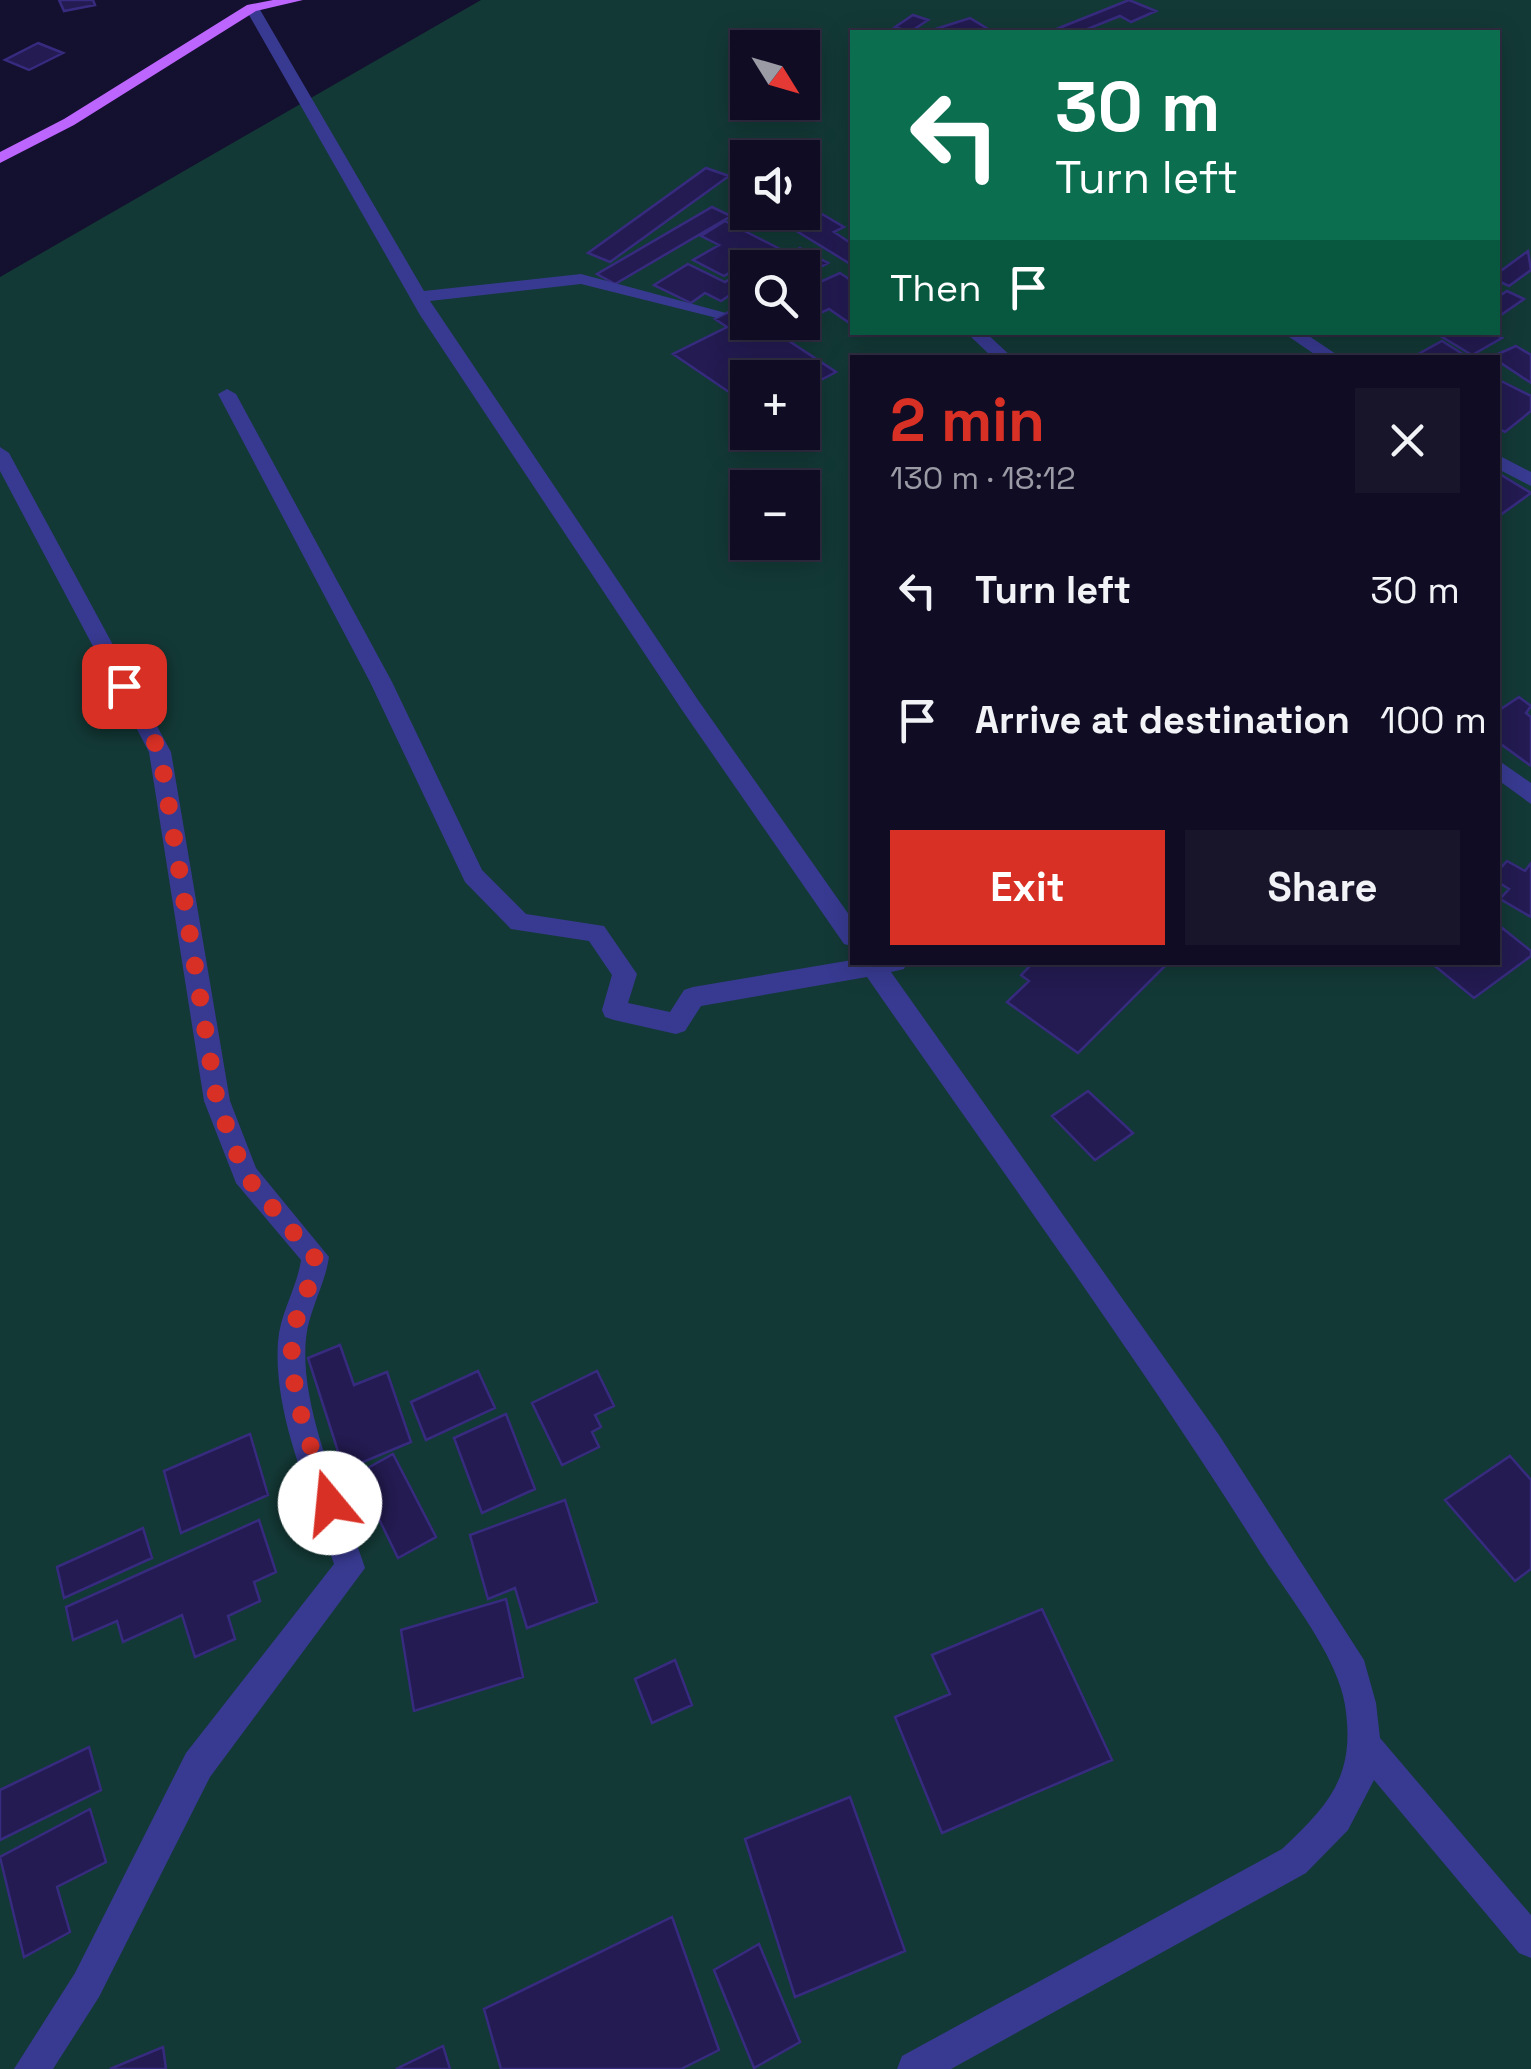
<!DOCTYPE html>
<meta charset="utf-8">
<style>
:root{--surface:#0f0c23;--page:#18152b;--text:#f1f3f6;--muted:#9b9ba6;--line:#2f2c41;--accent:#d93025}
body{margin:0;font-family:"Space Grotesk",sans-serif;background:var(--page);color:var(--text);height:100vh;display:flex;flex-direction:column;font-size:38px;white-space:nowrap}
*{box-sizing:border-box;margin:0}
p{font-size:32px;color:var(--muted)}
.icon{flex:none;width:55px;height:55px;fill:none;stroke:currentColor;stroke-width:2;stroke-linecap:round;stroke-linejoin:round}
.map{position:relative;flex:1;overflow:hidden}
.drawer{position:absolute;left:850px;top:355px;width:650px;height:610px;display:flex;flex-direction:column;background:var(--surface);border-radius:0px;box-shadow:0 5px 25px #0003,0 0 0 2px var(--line)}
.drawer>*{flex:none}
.guide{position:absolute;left:850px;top:30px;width:650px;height:305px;border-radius:0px;box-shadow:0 5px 25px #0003,0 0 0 2px var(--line);background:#0b6e4f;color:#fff;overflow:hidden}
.needle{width:65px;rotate:127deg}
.controls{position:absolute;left:730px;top:30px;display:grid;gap:20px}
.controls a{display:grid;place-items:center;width:90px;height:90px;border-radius:0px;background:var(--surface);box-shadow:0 5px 25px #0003,0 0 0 2px var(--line);font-size:50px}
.pin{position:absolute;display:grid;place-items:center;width:85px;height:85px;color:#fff;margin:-42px;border-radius:20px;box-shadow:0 5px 15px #0006}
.me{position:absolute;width:110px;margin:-55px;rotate:343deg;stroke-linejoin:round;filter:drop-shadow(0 0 8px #0008)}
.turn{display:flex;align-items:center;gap:35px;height:210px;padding:0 40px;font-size:45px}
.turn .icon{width:130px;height:130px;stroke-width:2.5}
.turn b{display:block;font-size:70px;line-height:85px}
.then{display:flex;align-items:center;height:95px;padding:0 40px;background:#0003;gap:20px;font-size:38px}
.round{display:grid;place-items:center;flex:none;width:105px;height:105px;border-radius:0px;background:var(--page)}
.overview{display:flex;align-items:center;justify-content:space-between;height:170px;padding:0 40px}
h1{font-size:60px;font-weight:700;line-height:75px;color:var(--accent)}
.primary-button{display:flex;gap:20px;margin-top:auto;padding:20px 40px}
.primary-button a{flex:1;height:115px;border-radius:0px;background:var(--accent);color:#fff;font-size:40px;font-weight:700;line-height:115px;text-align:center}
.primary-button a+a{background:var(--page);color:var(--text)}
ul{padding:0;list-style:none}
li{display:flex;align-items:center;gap:30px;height:130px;padding:0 40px}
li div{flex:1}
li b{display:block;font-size:38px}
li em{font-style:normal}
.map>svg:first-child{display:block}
.green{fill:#133936;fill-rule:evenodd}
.building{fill:#231b51;stroke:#372b7f;stroke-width:2.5}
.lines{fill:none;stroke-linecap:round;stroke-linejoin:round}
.minor{fill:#383a91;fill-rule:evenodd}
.major{fill:#bd65ff;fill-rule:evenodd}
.route{stroke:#d93025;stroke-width:18;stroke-dasharray:0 32.4}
</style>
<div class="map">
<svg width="1531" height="2069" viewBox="0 0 1531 2069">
<rect width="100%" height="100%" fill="#14102f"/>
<path class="green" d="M481,0H1531V2069H0V277ZM852,32H1498V332H852ZM748,48H802V102H748ZM748,158H802V212H748ZM748,268H802V322H748ZM852,358H1498V962H852ZM748,378H802V432H748ZM748,488H802V542H748Z"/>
<path class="building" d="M59,0H93L95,5L64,11Z
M1129,0L1156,11L1131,22L1120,16L1080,32H1049Z
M913,15L928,20L910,32L895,27Z
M970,18L993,32H926Z
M38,43L63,53L29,70L5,60Z
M706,168L729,176L610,262L588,253Z
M712,207L731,216L615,284L597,274Z
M810,207L844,227L834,232L852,244V265L780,221Z
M725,221L784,251L760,265L750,260L724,276L693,260L719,245L701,236Z
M800,248L828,263L802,277V268L769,266Z
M1528,251L1531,270L1509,286L1498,281V273Z
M688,264L725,282L738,274L748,279V283L721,301L705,293L691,303L654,285Z
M840,273L852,281V320L848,322L829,309L816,315L802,306V299L809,296L802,290Z
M1507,291L1524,299L1498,317V297Z
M741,306L748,310V322H760L836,372L802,390V378H748V405L673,354L727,327L715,319Z
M1434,332H1492L1502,338L1472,355Z
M1442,341L1469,358H1411Z
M1516,346L1531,355V383L1498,361V358L1491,357Z
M1499,380L1531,396V411L1505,432L1498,428Z
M1498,473L1531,493L1499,516H1498Z
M1519,697L1531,706L1526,713L1531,717V766L1498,742V711Z
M1507,861L1525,871L1531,863V917L1500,899L1509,889L1498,882V871Z
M1501,927L1531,951V956L1474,998L1430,962H1498Z
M1034,962H1169L1078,1053L1007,1002L1029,981L1021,975Z
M1088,1091L1133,1133L1095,1160L1052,1116Z
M340,1345L354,1385L387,1372L411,1442L344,1470L308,1358Z
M478,1371L495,1408L426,1440L411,1402Z
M597,1371L614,1406L595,1415L601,1427L592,1432L599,1447L562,1465L532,1403Z
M506,1414L535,1489L482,1513L454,1438Z
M250,1434L268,1495L181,1533L164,1471Z
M393,1454L436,1537L398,1558L357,1474Z
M1510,1456L1531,1480V1569L1515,1581L1445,1500Z
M565,1500L597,1602L527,1628L515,1588L488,1599L470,1535Z
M259,1520L276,1572L254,1582L260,1601L228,1616L235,1639L195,1657L182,1615L123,1642L117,1621L73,1640L66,1607Z
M143,1528L152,1558L64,1598L57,1567Z
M506,1599L523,1677L414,1711L401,1630Z
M1042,1609L1112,1760L942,1833L895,1717L950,1694L932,1655Z
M675,1660L692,1705L652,1723L635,1679Z
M89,1747L101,1790L0,1840V1790Z
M850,1797L905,1951L795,1997L745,1839Z
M90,1809L106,1862L57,1887L70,1932L24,1957L0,1857Z
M672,1917L719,2050L681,2069H501L484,2009Z
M759,1944L800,2042L754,2068L714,1970Z
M443,2046L450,2069H396Z
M163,2047L166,2069H110Z"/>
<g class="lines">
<path class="minor" d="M252,4L259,8L424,291L581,274L726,313L717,318L581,284L430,301L698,700L852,919V946L844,944L682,710L420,315L245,8Z
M966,332H985L1013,358H993Z
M1282,332H1303L1342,358H1320Z
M227,389L236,394L392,682L482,870L526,914L604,926L637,974L628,1003L670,1012L684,990L693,987L852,960L907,962L904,969L891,972L1219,1435L1364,1660L1376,1703L1380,1738L1531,1915V1958L1519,1953L1374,1780L1348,1830L1306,1873L951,2069H897L902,2056L1282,1849C1330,1804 1356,1775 1345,1705C1337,1654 1285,1592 1257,1547C1134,1352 998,1166 867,977L701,1006L685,1031L676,1034L614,1020L605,1017L602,1010L612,975L589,941L511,929L465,882L370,682L218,394Z
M0,447L9,453L171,752L230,1101L256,1168L329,1257C325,1285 309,1310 306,1338C299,1409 343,1501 365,1568L210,1777L99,1997L53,2069H14L75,1973L186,1753L334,1564C311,1495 273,1416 278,1342C280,1313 297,1288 301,1260L236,1183L204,1101L149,752L0,471Z
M1498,455L1531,472V486L1498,469Z
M1498,760L1531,783V804L1498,780Z"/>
<path class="major" d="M273,0H303L256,11L74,125L0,163V152L64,119L247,5Z"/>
</g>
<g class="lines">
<path class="route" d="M124,686L160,752L217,1101L245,1175L315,1258C313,1287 294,1313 292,1341C289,1396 313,1451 330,1503"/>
</g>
</svg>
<div class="controls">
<a><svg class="needle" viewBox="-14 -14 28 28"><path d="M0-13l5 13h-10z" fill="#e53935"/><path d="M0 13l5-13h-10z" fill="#9b9ba6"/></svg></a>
<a><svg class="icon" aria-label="sound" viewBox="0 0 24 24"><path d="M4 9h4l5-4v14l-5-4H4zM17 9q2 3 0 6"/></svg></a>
<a><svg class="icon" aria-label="search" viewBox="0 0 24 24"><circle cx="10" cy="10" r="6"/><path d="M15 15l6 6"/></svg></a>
<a>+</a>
<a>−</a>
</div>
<div class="pin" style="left:124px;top:686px;background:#d93025"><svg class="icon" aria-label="arrive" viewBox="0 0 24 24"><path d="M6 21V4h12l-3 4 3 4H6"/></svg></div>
<svg class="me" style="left:330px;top:1503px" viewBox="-20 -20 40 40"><circle r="19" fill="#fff"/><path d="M0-13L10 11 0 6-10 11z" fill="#d93025"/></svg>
<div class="guide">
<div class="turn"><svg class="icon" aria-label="left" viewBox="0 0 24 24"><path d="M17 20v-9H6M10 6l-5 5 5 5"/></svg><div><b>30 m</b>Turn left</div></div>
<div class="then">Then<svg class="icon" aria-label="arrive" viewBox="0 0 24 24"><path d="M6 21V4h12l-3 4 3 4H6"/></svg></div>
</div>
<section class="drawer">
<div class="overview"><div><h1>2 min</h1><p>130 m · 18:12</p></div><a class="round"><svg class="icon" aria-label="close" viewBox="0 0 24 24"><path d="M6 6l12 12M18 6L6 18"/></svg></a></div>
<ul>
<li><svg class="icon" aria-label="left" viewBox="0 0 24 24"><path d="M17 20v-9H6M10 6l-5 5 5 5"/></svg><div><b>Turn left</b></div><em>30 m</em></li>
<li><svg class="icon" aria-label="arrive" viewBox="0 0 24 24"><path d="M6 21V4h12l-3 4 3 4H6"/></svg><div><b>Arrive at destination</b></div><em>100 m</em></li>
</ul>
<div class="primary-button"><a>Exit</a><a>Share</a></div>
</section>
</div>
